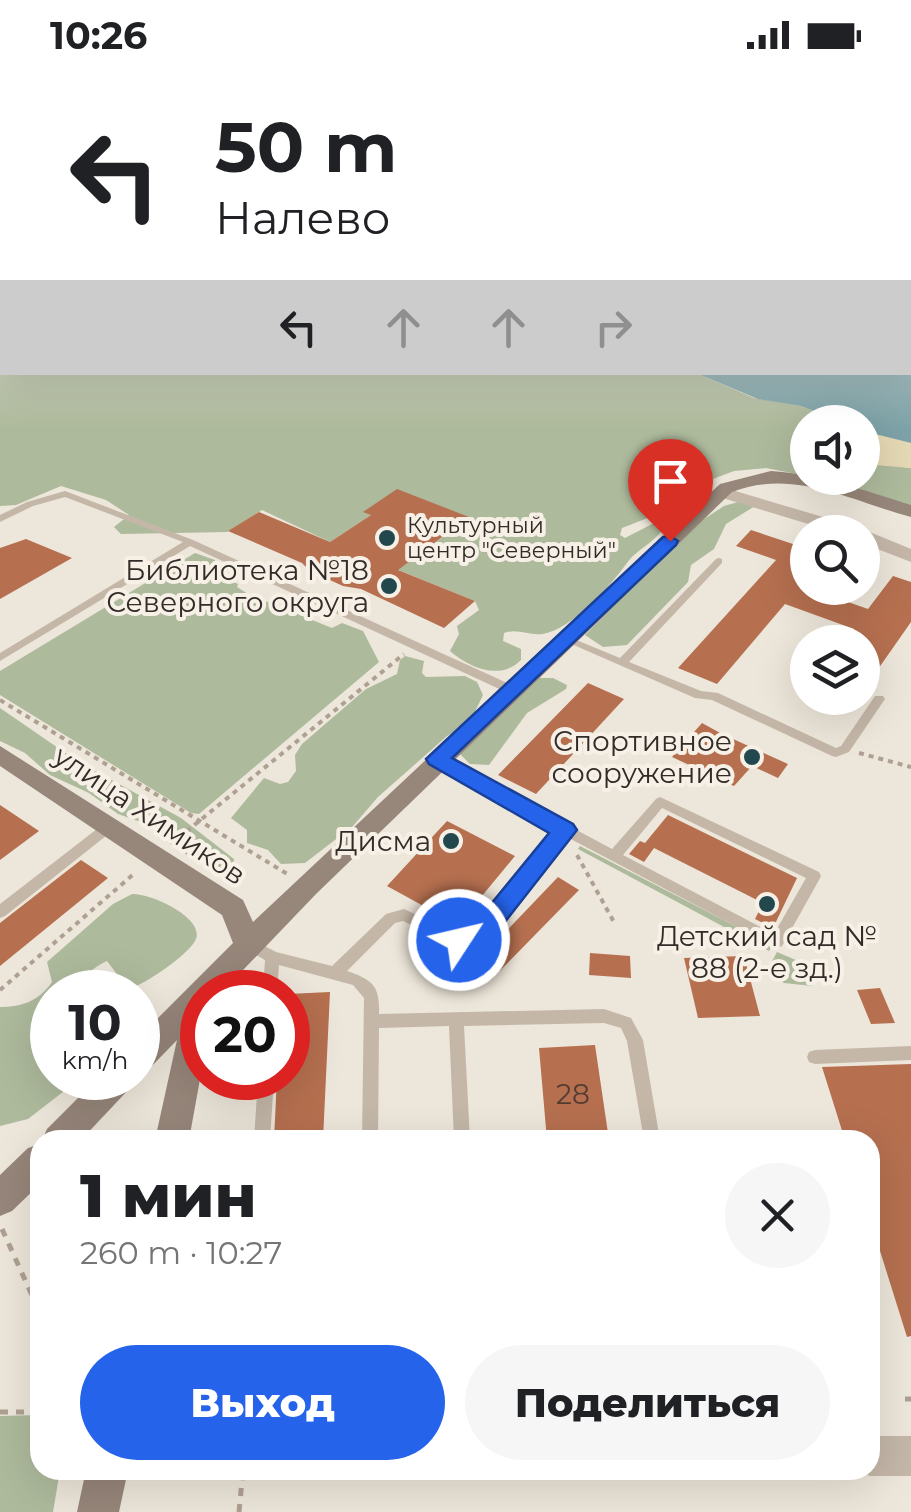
<!DOCTYPE html>
<html lang="ru">
<meta charset="utf-8">
<style>
:root{--surface:#fff;--page:#f6f6f6;--text:#202124;--muted:#757577;--accent:#2563eb}
body{margin:0;font-family:Montserrat,sans-serif;background:var(--page);color:var(--text);height:100vh;display:flex;flex-direction:column;font-size:38px;white-space:nowrap}
*{box-sizing:border-box;margin:0}
p{font-size:32px;color:var(--muted)}
.icon{flex:none;width:55px;height:55px;fill:none;stroke:currentColor;stroke-width:2;stroke-linecap:round;stroke-linejoin:round}
.map{position:relative;flex:1;overflow:hidden}
.panel{position:absolute;left:30px;top:1060px;width:850px;height:350px;display:flex;flex-direction:column;background:var(--surface);border-radius:30px;box-shadow:0 10px 40px #0002}
.panel>*{flex:none}
.banner{position:absolute;left:0px;top:0px;width:912px;height:305px;box-shadow:0 10px 40px #0002;background:#fff;color:var(--text);overflow:hidden}
.buttons{position:absolute;left:790px;top:335px;display:grid;gap:20px}
.buttons a{display:grid;place-items:center;width:90px;height:90px;border-radius:50%;background:var(--surface);box-shadow:0 10px 40px #0002;font-size:50px}
.speed{position:absolute;left:30px;top:900px;display:flex;gap:20px;font-size:50px;font-weight:700;text-align:center}
.speed>*{display:grid;place-content:center;width:130px;height:130px;border-radius:50%;background:var(--surface);box-shadow:0 10px 40px #0002;line-height:1}
.speed small{font-size:25px;font-weight:400}
.speed .limit{border:15px solid #d22;background:#fff;color:#111}
.pin{position:absolute;display:grid;place-items:center;width:85px;height:85px;color:#fff;margin:-102px -42px;border-radius:50% 50% 50% 0;rotate:-45deg;box-shadow:0 0 10px #0007}
.pin .icon{rotate:45deg}
.me{position:absolute;width:110px;margin:-55px;rotate:55deg;stroke-linejoin:round;filter:drop-shadow(0 0 8px #0008)}
.turn{display:flex;align-items:center;gap:35px;height:210px;padding:0 50px;font-size:45px}
.turn .icon{width:130px;height:130px;stroke-width:2.5}
.turn b{display:block;font-size:70px;line-height:85px}
.lanes{display:flex;align-items:center;height:95px;padding:0 50px;background:#0003;justify-content:center;gap:50px;direction:ltr}
.lanes .off{opacity:.35}
.round{display:grid;place-items:center;flex:none;width:105px;height:105px;border-radius:52px;background:var(--page)}
.head{display:flex;align-items:center;justify-content:space-between;height:170px;padding:0 50px}
h1{font-size:60px;font-weight:800;line-height:75px}
.primary-button{display:flex;gap:20px;margin-top:auto;padding:20px 50px}
.primary-button a{flex:1;height:115px;border-radius:60px;background:var(--accent);color:#fff;font-size:40px;font-weight:800;line-height:115px;text-align:center}
.primary-button a+a{background:var(--page);color:var(--text)}
.status{display:flex;justify-content:space-between;align-items:center;height:70px;padding:0 50px;background:var(--surface);direction:ltr}
.status svg{height:28px;fill:currentColor}
.map>svg:first-child{display:block}
.green{fill:#aeba9c}
.sand{fill:#e5d8b4}
.water{fill:#7da2a7}
.building{fill:#b67050}
.lines{fill:none;stroke-linecap:round;stroke-linejoin:round}
.path-far1{stroke:#afa192;stroke-width:4;stroke-dasharray:5 5;stroke-linecap:butt}
.path{stroke:#afa192;stroke-width:5;stroke-dasharray:8 8;stroke-linecap:butt}
.lane{fill:#c4b7a8;fill-rule:evenodd}
.street{fill:#c4b7a8;fill-rule:evenodd}
.secondary{fill:#97867a;fill-rule:evenodd}
.route{fill:#2563eb;stroke:#184099;stroke-width:2.5}
.poi-dot{fill:#22474d;stroke:#f6f0e6;stroke-width:4}
.labels{text-anchor:middle;dominant-baseline:central;stroke-width:8;stroke-linejoin:round;paint-order:stroke}
.far-poi-label{font-size:22px;fill:#322b27;stroke:#f6f0e6;text-anchor:start}
.poi-label{font-size:28px;fill:#322b27;stroke:#f6f0e6;text-anchor:end}
.street-label{font-size:28px;fill:#322b27;stroke:#f6f0e6}
.near-number-label{font-size:28px;fill:#533c31}
</style>
<div class="status"><b>10:26</b><svg viewBox="0 0 49 12"><path d="M0 12V9h3v3zM5 12V6h3v6zM10 12V3h3v9zM15 12V0h3v12zM26 1h20v11H26zM47 4h2v5h-2z"/></svg></div>
<div class="map">
<svg width="911" height="1442" viewBox="0 0 911 1442">
<rect width="100%" height="100%" fill="#ede6da"/>
<path class="green" d="M0,180L2,302L696,303L754,328L801,336L843,352H808L807,406L766,398L734,401L705,412L668,440L622,458L620,465L625,468L656,452L666,455C655,473 637,479 627,493C611,515 572,559 543,564C529,566 518,558 504,563L503,571L521,579V590C500,611 470,598 450,581L459,564L457,556L479,540L475,531L391,497L420,475L428,478L469,447L371,445L330,472L262,440L227,462L121,464L114,457L129,445L106,430L61,416L16,435L0,436Z
M867,393L911,398V436L814,408H862L863,394Z
M738,432L755,436L726,454L714,479L691,495L688,512L627,575L603,577L585,565L689,459L724,436Z
M195,483L215,490L216,504L238,514L237,517L248,524L332,558L342,553L363,561L379,592L199,744L191,743L0,625V601Z
M405,586L424,591L422,603L426,607L465,606L477,612L483,625L470,652L447,666L378,727L353,756L305,793L281,794L268,780L247,773V760L231,748L264,708L280,714L288,712L296,701L295,685L302,674L366,619L397,604L400,590Z
M539,608H553L567,615L566,619L527,643L489,695L470,694L460,684Z
M0,638L77,691L181,748L234,789V802L212,798L187,785L147,754L118,744L89,723L50,705L25,683L0,671Z
M580,776L747,862L774,873L769,881L578,779Z
M132,824C150,823 204,847 196,869C191,883 143,916 128,919L107,891C93,897 83,906 82,922H52V941L32,959V967L52,961V1008H81L28,1049L0,1056V937C22,937 39,931 52,912L47,892L113,834Z
M777,882L817,899L812,916L784,913L768,899Z
M40,1345V1400H60L53,1442H0V1346Z"/>
<path class="sand" d="M868,362L911,373V398L863,394V367Z"/>
<path class="water" d="M911,156V373L863,361L862,352H843L801,336L758,329L696,303L910,302Z"/>
<path class="building" d="M397,419L469,447L398,500L475,531L444,558L361,519L343,516L310,501L302,493L228,461L259,442L330,472L371,445L363,442Z
M751,460L808,479V518L868,539L893,506L911,512V552L862,622V572H844L854,559L785,534L717,614L678,598L776,490L736,476Z
M26,469L72,488L0,529V478Z
M588,613L624,629L536,724L498,705Z
M702,653L722,664L788,694L778,708L752,696L734,716L672,687Z
M0,735L39,761L0,790Z
M668,745L797,808L773,858L755,849L763,833L654,778L644,792L629,784L640,771L645,773Z
M447,751L515,786L458,855L387,816Z
M81,790L108,808L0,896V853Z
M558,807L579,820L491,910L472,897Z
M590,883L630,886L631,908L589,905Z
M744,886L760,946L698,948L684,888Z
M880,918L895,953L871,954L857,920Z
M330,922L323,1070H274L277,1008H288V924Z
M595,975L609,1070H547L539,978Z
M911,994V1266L907,1267L870,1149V1070H845L822,997Z"/>
<g class="lines">
<path class="path-far1" d="M0,630L289,805
M859,683L911,697
M171,774L404,584
M577,785L615,854
M0,920L136,802"/>
<path class="path" d="M2,1159L40,1243
M905,1329H911
M0,1342H40
M239,1442L243,1400"/>
<path class="lane" d="M65,421L193,470L516,617L518,620L516,623H508L190,476L0,591V583L183,472L65,427L33,436L0,452V445L27,432Z
M719,488L722,489V493L629,592L701,621L718,623L836,678L841,676L875,626H883L885,629L849,682L836,687L832,686L712,630L695,628L560,569L561,567H569L620,588L716,489Z
M437,685L612,779L656,729L660,727L819,802L821,806L819,810L782,876L777,878L567,767L486,868L459,877L403,851L395,853L347,901C373,910 380,916 379,944L604,939L631,948L643,970L660,1070H644L627,971L621,958L604,953L464,956L470,1070H454L449,956L379,958L378,1070H362L364,928L353,915L279,895L277,922H263L265,890L244,878L242,874L244,870L249,868L276,882L332,896L386,844L404,839L460,865L476,860L557,761L433,692L431,689L433,686ZM662,738L806,808L774,864L623,785Z
M111,750L116,752L117,755L116,758L5,846L0,848V834L106,752Z
M911,976V990L815,994L809,992L807,987L809,982L815,980Z
M258,1008H274L270,1070H254Z"/>
<path class="street" d="M722,417L860,458L911,479V492L862,473V462H835L716,426V418Z
M870,1366H911V1406H870L856,1400H870Z"/>
<path class="secondary" d="M771,401C818,404 863,420 911,435V447C851,431 794,398 732,422L316,824L222,922H202V998L189,1070H155L177,970L149,999L138,1003V968L233,873L222,845L0,696V676L243,830L253,852L720,414Z
M98,1008H135L130,1018L81,1070H42L47,1059Z
M40,1074V1114L12,1141L0,1146V1105L28,1078Z
M86,1400H128L119,1442H77Z"/>
</g>
<linearGradient id="sky" x2="0" y2="1"><stop stop-color="#7dadce"/><stop offset="0.44" stop-color="#f7f4ee"/><stop offset="1" stop-color="#f7f4ee" stop-opacity="0"/></linearGradient>
<rect width="911" height="358" fill="url(#sky)"/>
<path class="route" d="M670,466L678,471L676,475L452,688L573,754L577,760L490,871L459,881L450,878L446,870L450,863L473,856L549,763L429,694L426,689L663,467Z"/>
<g class="poi-dot">
<circle cx="387" cy="468" r="10"/>
<circle cx="389" cy="516" r="10"/>
<circle cx="752" cy="687" r="10"/>
<circle cx="451" cy="771" r="10"/>
<circle cx="767" cy="834" r="10"/>
</g>
<g class="labels">
<g class="far-poi-label">
<text x="407" y="455">Культурный<tspan x="407" dy="25">центр "Северный"</tspan></text>
</g>
<g class="poi-label">
<text x="369" y="500">Библиотека №18<tspan x="369" dy="32">Северного округа</tspan></text>
<text x="732" y="671">Спортивное<tspan x="732" dy="32">сооружение</tspan></text>
<text x="431" y="771">Дисма</text>
<text x="767" y="866" text-anchor="middle">Детский сад №<tspan x="767" dy="32">88 (2-е зд.)</tspan></text>
</g>
<g class="street-label">
<text transform="translate(150 745) rotate(34)">улица Химиков</text>
</g>
<g class="near-number-label">
<text x="573" y="1024">28</text>
</g>
</g>
</svg>
<div class="buttons">
<a><svg class="icon" aria-label="sound" viewBox="0 0 24 24"><path d="M4 9h4l5-4v14l-5-4H4zM17 9q2 3 0 6"/></svg></a>
<a><svg class="icon" aria-label="search" viewBox="0 0 24 24"><circle cx="10" cy="10" r="6"/><path d="M15 15l6 6"/></svg></a>
<a><svg class="icon" aria-label="layers" viewBox="0 0 24 24"><path d="M12 4l9 5-9 5-9-5zM3 14l9 5 9-5"/></svg></a>
</div>
<div class="speed"><div>10<small>km/h</small></div><div class="limit">20</div></div>
<div class="pin" style="left:670px;top:471px;background:#d93025"><svg class="icon" aria-label="arrive" viewBox="0 0 24 24"><path d="M6 21V4h12l-3 4 3 4H6"/></svg></div>
<svg class="me" style="left:459px;top:870px" viewBox="-20 -20 40 40"><circle r="17" fill="#2563eb" stroke="#fff" stroke-width="3"/><path d="M0-11L8 9 0 5-8 9z" fill="#fff"/></svg>
<div class="banner">
<div class="turn"><svg class="icon" aria-label="left" viewBox="0 0 24 24"><path d="M17 20v-9H6M10 6l-5 5 5 5"/></svg><div><b>50 m</b>Налево</div></div>
<div class="lanes"><svg class="icon" aria-label="left" viewBox="0 0 24 24"><path d="M17 20v-9H6M10 6l-5 5 5 5"/></svg><svg class="icon off" aria-label="ahead" viewBox="0 0 24 24"><path d="M12 20V5M6 11l6-6 6 6"/></svg><svg class="icon off" aria-label="ahead" viewBox="0 0 24 24"><path d="M12 20V5M6 11l6-6 6 6"/></svg><svg class="icon off" aria-label="right" viewBox="0 0 24 24"><path d="M7 20v-9h11M14 6l5 5-5 5"/></svg></div>
</div>
<section class="panel">
<div class="head"><div><h1>1 мин</h1><p>260 m · 10:27</p></div><a class="round"><svg class="icon" aria-label="close" viewBox="0 0 24 24"><path d="M6 6l12 12M18 6L6 18"/></svg></a></div>
<div class="primary-button"><a>Выход</a><a>Поделиться</a></div>
</section>
</div>
